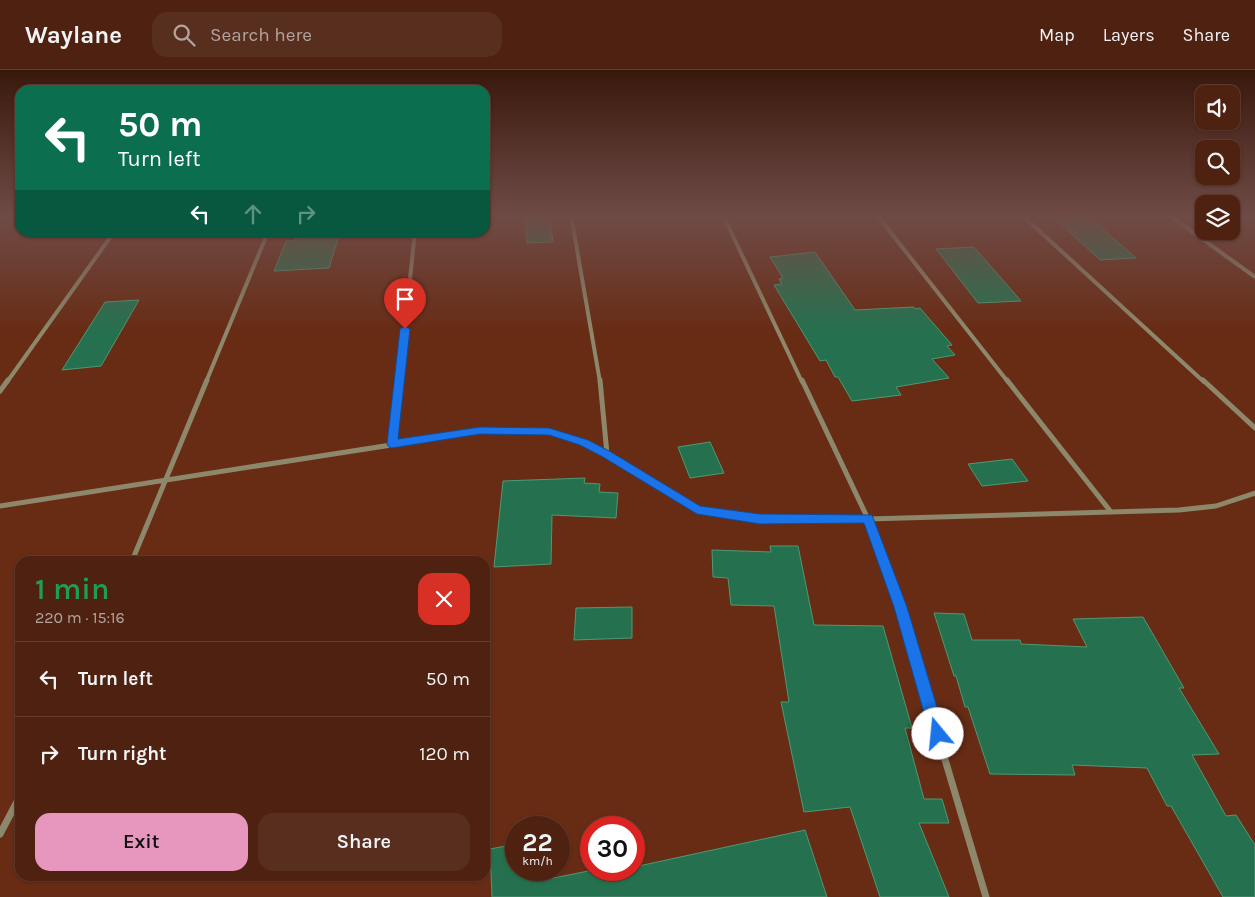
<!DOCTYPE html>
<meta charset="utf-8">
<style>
:root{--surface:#4e2110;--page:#582e1e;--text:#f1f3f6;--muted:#b3a39f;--line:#653e30;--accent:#e797bd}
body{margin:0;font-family:Karla,sans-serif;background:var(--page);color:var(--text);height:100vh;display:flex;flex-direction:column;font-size:19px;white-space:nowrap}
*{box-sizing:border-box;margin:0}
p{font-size:16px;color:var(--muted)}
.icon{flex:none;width:28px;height:28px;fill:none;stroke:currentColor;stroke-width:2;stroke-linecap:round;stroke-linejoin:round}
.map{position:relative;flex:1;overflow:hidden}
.details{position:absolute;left:15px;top:486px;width:475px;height:325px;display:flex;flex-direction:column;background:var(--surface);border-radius:15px;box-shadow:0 1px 4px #0004,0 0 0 1px var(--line)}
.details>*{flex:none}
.hud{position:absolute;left:15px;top:15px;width:475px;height:152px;border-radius:15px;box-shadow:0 1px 4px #0004,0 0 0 1px var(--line);background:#0b6e4f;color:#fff;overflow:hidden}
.tools{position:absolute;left:1195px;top:15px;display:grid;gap:10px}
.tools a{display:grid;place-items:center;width:45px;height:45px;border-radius:10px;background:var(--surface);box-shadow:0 1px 4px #0004,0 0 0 1px var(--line);font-size:25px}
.speed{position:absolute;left:505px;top:746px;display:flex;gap:10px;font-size:25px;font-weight:700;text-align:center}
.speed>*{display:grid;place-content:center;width:65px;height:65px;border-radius:50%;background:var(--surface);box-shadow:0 1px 4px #0004,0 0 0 1px var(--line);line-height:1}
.speed small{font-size:12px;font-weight:400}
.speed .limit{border:8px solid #d22;background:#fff;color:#111}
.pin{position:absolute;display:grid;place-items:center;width:42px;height:42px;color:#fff;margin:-51px -21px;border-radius:50% 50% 50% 0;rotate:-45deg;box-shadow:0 0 5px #0007}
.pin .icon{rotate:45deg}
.me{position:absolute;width:55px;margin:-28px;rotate:343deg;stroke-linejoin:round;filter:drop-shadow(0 0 4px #0008)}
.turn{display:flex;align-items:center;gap:18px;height:105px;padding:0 20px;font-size:22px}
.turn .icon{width:65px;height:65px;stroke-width:2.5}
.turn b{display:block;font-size:35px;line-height:42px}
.lanes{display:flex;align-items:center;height:48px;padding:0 20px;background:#0003;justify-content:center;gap:25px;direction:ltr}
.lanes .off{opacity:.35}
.round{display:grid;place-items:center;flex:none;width:52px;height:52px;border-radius:15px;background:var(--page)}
.overview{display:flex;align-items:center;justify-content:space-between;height:85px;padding:0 20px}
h1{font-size:30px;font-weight:600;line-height:38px;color:#1e9e55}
.action{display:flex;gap:10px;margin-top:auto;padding:10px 20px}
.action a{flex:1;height:58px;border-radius:15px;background:var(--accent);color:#111;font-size:20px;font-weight:600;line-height:58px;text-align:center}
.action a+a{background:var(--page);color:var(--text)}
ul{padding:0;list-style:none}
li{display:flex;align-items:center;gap:15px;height:75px;padding:0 20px;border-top:1px solid var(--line)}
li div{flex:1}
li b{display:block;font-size:19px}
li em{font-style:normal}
header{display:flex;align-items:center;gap:30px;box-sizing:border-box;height:70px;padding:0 25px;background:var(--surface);border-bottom:1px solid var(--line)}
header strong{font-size:24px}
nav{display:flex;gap:28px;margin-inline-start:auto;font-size:18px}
.search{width:350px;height:45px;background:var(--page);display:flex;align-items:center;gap:12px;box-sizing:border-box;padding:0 18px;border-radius:15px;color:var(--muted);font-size:19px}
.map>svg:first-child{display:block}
.building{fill:#25714f;stroke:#4f9874}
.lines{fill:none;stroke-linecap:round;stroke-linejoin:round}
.street-far2{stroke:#8d886b;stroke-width:4}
.street-far1{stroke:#8d886b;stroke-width:5}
.street{stroke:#8d886b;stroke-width:7}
.route{fill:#1a73e8;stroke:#114b97}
</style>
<header>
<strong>Waylane</strong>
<div class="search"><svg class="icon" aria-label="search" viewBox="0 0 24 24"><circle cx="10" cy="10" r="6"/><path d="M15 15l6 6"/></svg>Search here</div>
<nav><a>Map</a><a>Layers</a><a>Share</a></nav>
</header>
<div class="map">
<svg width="1255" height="827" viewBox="0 0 1255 827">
<rect width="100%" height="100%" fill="#682c15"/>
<path class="building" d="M1051,145H1087L1136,188L1100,190Z
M549,146L553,172L527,173L525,148Z
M338,162L337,166H339L329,198L274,201L286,171H295L297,164Z
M974,177L1021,231L978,233L936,179Z
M815,182L855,240L914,237L915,239L920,238L952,275L947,276L955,285L932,289L949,308L896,317L901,325L852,331L838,307H835L826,290L820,291L774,215L782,214L779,209L783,208L770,187Z
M139,230L101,296L62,300L105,232Z
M710,372L724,403L690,408L678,377Z
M1012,389L1028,411L982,416L968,394Z
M585,408L584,413L600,414L599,422L618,423L616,448L552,445L551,494L494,497L503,411Z
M770,476H798L814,555L883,556L912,658H905L924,729H942L949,753H919L949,827H880L850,737L804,742L781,632H789L774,536L731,535L728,508L713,507L712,480L771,482Z
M632,537V568L574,570L576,538Z
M934,543L964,544L972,570H1020L1021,574L1087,577L1073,549L1143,547L1184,618H1179L1219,684L1192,685L1226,746L1236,745L1255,775V827H1223L1171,736H1167L1147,698L1072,695L1075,705L990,704L968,637H965L956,606H954Z
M805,760L827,827H492L490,779L516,774V800H549V809L593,800H634V797Z"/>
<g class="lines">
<path class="street-far2" d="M571,145L600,312
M723,145L802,312
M877,145L1008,312
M1022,145L1204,312
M1169,145L1255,207
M7,312L114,162
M206,312L268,162
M399,312L415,162"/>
<path class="street-far1" d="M600,310L607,384
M802,310L868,449L899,533
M1007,310L1111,442
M1203,310L1255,358
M0,321L8,310
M393,374L400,310
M0,436L481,361H549L584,372L607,384L697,440L760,449H868L1179,440L1216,436L1255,423
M132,491L207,310"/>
<path class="street" d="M898,532L986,827
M0,764L20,726"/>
</g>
<linearGradient id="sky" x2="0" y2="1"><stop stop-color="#39180c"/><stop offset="0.56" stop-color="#6f4b46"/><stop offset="1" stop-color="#6f4b46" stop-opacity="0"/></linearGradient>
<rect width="1255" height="261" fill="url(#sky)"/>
<path class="route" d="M405,256L410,259L398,369L480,357L549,358L588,370L611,382L700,436L760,444L872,445L907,537L945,664L943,669L938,671L932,669L930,664L894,537L864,453L760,454L697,444L603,387L580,375L549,365L480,364L392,378L389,377L387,374L400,259Z"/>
</svg>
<div class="tools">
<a><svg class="icon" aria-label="sound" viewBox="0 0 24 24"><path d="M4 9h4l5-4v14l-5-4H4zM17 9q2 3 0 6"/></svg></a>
<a><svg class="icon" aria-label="search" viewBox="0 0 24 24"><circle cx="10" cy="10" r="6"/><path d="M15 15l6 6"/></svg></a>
<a><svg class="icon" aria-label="layers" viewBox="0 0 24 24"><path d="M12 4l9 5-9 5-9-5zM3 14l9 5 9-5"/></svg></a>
</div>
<div class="speed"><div>22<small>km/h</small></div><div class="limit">30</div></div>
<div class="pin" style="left:405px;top:259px;background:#d93025"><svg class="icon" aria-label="arrive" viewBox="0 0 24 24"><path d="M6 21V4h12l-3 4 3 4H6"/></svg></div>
<svg class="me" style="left:938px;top:664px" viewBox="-20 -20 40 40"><circle r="19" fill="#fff"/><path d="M0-13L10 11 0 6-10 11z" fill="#1a73e8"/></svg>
<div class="hud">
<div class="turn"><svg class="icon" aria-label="left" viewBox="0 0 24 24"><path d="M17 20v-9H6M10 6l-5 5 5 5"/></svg><div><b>50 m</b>Turn left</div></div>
<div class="lanes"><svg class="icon" aria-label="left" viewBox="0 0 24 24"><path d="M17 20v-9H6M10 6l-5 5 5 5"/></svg><svg class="icon off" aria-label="ahead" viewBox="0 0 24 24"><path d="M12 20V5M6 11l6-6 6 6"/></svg><svg class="icon off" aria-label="right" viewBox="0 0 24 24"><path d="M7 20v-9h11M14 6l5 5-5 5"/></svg></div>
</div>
<section class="details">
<div class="overview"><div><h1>1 min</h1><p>220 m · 15:16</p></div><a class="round" style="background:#d93025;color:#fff"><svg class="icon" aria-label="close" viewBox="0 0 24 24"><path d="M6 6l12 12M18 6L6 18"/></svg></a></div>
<ul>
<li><svg class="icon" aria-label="left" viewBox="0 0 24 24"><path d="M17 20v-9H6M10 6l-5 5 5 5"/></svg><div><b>Turn left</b></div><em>50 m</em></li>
<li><svg class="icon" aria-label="right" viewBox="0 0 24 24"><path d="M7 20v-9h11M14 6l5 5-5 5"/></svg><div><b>Turn right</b></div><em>120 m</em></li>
</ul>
<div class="action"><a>Exit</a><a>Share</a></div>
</section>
</div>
